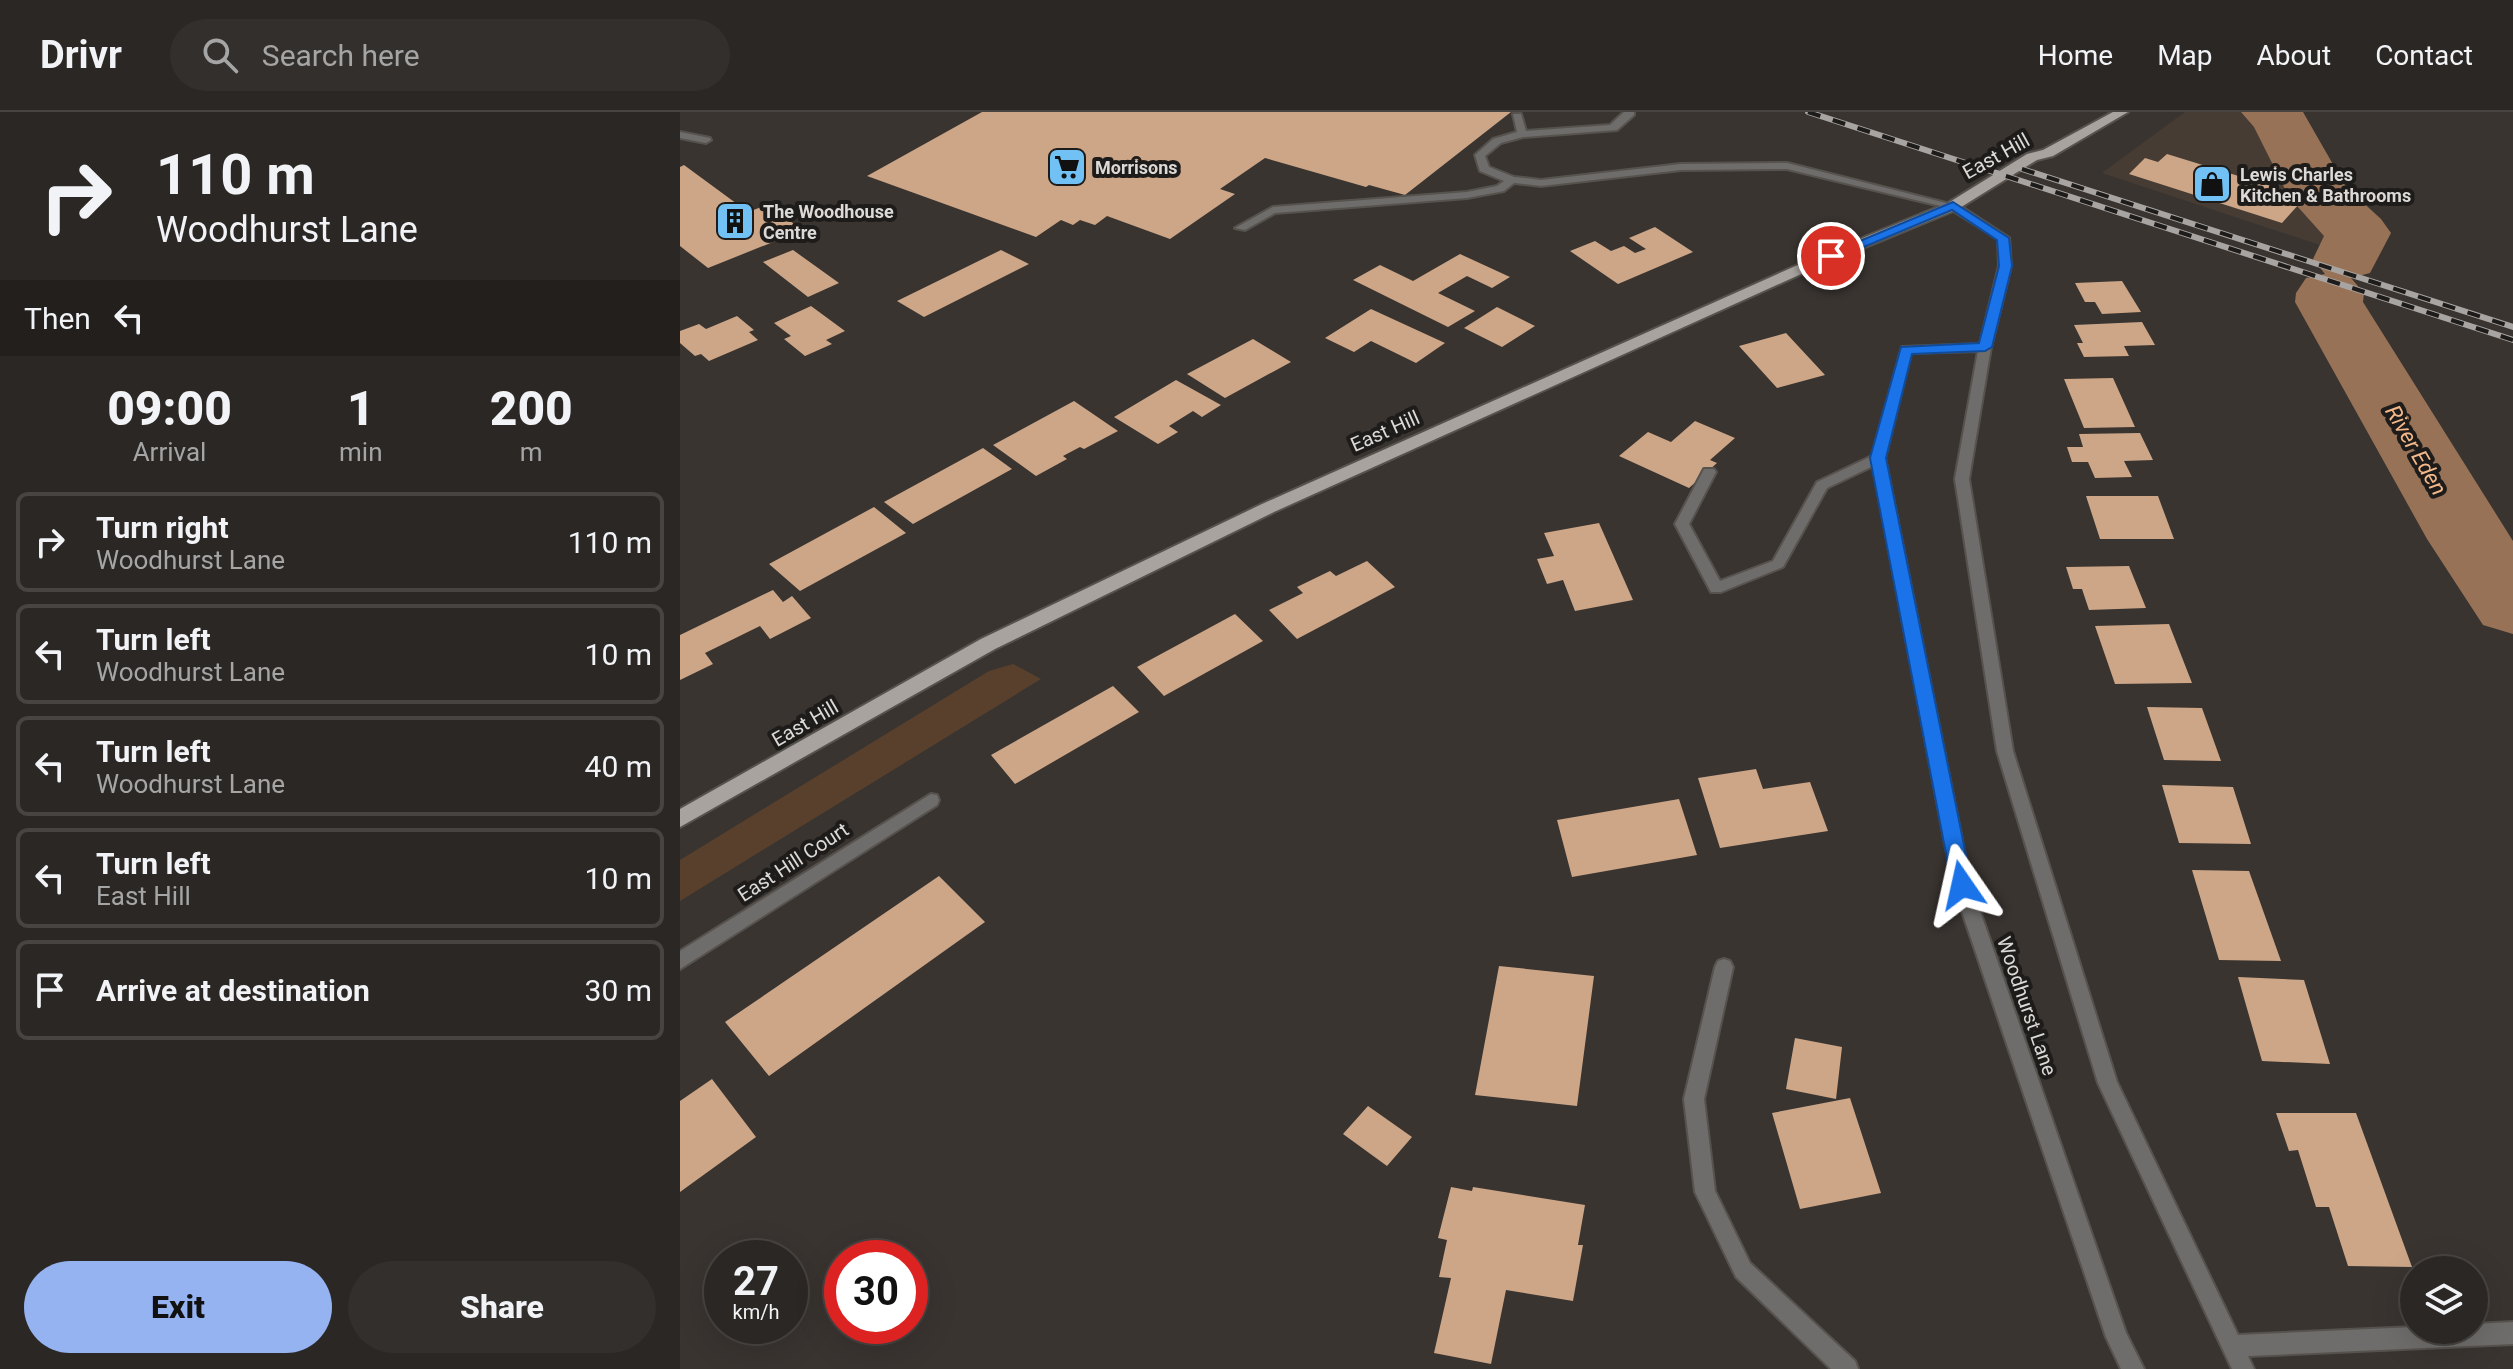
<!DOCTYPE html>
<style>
:root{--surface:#2b2724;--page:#332f2c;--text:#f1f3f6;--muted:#a6a5a6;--line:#474441;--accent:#95b2f1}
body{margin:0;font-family:Roboto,sans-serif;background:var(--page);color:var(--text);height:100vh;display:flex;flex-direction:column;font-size:30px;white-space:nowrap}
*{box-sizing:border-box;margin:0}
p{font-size:26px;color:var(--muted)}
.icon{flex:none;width:44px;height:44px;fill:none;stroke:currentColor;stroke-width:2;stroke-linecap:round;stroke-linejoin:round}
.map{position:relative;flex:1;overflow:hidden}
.panel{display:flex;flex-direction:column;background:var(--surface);width:680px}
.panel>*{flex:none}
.top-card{background:#2b2724;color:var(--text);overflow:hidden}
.controls{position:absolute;left:1720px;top:1144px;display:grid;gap:16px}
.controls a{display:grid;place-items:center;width:88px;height:88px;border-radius:50%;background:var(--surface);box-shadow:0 8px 32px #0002,0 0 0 2px var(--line);font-size:40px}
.speed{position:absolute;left:24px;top:1128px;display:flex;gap:16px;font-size:40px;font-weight:700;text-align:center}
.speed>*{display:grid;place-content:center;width:104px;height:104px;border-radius:50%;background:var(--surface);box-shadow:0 8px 32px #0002,0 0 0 2px var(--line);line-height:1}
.speed small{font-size:20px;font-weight:400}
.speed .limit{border:12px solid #d22;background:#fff;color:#111}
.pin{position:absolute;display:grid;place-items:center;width:68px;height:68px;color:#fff;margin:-34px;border:4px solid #fff;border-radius:50%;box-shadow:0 2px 8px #0007}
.me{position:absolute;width:88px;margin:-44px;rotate:349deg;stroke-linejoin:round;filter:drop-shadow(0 0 6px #0008)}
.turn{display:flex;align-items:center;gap:28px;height:168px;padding:0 24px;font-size:36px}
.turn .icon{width:104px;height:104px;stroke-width:2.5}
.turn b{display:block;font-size:56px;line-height:68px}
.then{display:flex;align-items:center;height:76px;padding:0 24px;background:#0003;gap:16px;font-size:30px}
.eta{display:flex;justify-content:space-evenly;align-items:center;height:136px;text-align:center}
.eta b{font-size:48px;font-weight:800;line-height:56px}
.primary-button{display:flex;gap:16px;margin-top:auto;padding:16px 24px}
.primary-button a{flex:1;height:92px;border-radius:48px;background:var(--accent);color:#111;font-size:32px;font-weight:800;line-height:92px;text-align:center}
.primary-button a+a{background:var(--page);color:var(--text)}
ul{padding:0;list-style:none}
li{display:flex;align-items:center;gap:24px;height:100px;margin:0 16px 12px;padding:0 8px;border:4px solid var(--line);border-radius:12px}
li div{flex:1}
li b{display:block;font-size:30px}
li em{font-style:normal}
header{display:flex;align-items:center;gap:48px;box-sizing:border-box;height:112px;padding:0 40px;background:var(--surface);border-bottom:2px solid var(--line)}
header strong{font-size:38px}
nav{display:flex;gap:44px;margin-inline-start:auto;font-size:28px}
.search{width:560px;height:72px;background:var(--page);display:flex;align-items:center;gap:20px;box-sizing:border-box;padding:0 28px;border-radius:44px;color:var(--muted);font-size:30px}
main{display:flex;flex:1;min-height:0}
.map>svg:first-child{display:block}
.built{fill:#463c34}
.green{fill:#58402d}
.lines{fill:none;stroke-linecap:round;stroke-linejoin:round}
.river{fill:#977256;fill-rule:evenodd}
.building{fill:#cda688}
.service-casing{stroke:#56524e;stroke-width:4}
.minor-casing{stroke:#56524e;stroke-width:4}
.primary-casing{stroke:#56524e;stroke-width:4}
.service{fill:#6f6d6b;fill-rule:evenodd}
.minor{fill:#6f6d6b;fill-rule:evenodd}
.primary{fill:#a8a39f;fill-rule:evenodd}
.rail-casing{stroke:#a8a4a1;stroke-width:6}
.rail{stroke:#1e1c1a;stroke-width:4;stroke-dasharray:13;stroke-linecap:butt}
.route{fill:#1a73e8;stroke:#114b97;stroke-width:2}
.labels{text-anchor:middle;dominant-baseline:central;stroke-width:8;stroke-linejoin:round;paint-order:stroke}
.far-poi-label{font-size:18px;font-weight:bold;fill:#dcd9d7;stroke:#1e1c1a;text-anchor:start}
.street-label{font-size:20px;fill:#dcd9d7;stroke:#1e1c1a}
.water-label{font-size:22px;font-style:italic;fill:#f4b98b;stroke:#1e1c1a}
</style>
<header>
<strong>Drivr</strong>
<div class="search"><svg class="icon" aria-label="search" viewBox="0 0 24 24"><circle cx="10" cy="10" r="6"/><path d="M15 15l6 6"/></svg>Search here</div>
<nav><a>Home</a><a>Map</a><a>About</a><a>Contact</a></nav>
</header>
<main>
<section class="panel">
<div class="top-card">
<div class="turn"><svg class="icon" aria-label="right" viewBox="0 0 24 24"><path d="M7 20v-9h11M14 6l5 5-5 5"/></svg><div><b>110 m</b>Woodhurst Lane</div></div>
<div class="then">Then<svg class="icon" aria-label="left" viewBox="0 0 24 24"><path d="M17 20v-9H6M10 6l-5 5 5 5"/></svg></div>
</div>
<div class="eta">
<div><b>09:00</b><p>Arrival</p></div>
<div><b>1</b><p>min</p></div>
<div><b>200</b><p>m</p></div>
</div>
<ul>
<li><svg class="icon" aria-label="right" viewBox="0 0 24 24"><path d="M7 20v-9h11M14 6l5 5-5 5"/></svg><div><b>Turn right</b><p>Woodhurst Lane</p></div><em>110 m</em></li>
<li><svg class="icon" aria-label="left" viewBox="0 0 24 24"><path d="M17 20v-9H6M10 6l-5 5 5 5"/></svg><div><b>Turn left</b><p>Woodhurst Lane</p></div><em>10 m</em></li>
<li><svg class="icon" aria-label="left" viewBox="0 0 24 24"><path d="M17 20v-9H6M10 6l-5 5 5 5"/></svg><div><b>Turn left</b><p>Woodhurst Lane</p></div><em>40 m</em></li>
<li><svg class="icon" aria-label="left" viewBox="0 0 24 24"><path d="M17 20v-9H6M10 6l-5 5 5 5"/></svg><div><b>Turn left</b><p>East Hill</p></div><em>10 m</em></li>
<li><svg class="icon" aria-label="arrive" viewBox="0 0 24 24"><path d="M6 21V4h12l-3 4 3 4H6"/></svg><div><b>Arrive at destination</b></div><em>30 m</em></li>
</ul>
<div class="primary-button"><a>Exit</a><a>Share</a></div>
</section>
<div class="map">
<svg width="1833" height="1257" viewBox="0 0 1833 1257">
<rect width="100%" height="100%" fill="#393430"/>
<path class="built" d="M1505,0H1576L1586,8L1622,78L1661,140L1422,61Z"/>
<path class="green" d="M333,552L361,567L0,789V748L309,559Z"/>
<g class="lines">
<path class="river" d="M1561,0H1623L1666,75L1701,107L1711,121L1690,161L1671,166L1684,181L1683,190L1833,429V522L1803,513L1747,427L1615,190L1616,181L1626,166L1645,162L1633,147L1644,124L1609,85L1574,15Z"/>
</g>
<path class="building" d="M302,0H831L725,83L689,73L686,75L585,46L540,77L555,82L490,127L427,104L415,113L400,108L393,113L381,108L356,125L187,64Z
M1487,42L1617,82L1612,88L1620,91L1602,111L1449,62L1465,46L1478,50Z
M4,53L68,100L87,93L123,118L28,156L0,134V55Z
M975,115L1013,140L938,172L890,139L915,129L931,139L944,134L955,141L966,137L949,126Z
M113,138L159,171L128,185L83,150Z
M321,138L349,152L244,205L217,189Z
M780,142L830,165L812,176L787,164L758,181L795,199L768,215L673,168L700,153L733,169Z
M1442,169L1461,200L1422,202L1415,190H1405L1395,171Z
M131,194L165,219L146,228L152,232L125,244L104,227L111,224L94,211Z
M817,195L855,214L822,235L784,216Z
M691,197L765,231L736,251L691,229L674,240L645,226Z
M57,204L74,218L69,220L78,228L29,249L21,242L15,244L0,231V219L19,212L26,217Z
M1462,210L1475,233L1444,234L1449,244L1404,245L1397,231H1403L1394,213Z
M1106,221L1145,263L1097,276L1059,234Z
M573,227L611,250L545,286L507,262Z
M1433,266L1455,315L1404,316L1384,267Z
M496,268L541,293L522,305L513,299L489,314L498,320L478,332L434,305Z
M394,289L438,319L404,337L400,335L383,344L387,347L356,364L313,333Z
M1015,309L1055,326L1030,348L1037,351L1009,376L939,344L968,320L991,330Z
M1460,321L1473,348L1444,349L1452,365L1415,366L1408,350H1392L1387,335H1403L1399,322Z
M303,336L332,357L233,412L204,390Z
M1406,384H1478L1494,427H1420Z
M194,395L226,421L120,479L89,452Z
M919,411L953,488L895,499L883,468L867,472L857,447L874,444L864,421Z
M687,449L715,475L617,527L589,498L623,481L617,475L650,459L656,464Z
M1449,454L1466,496L1409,498L1402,477H1393L1386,455Z
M93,478L103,490L112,484L131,506L90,527L80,514L25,541L33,552L0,568V523Z
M555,502L583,529L484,584L457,555Z
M1489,512L1512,571L1435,572L1415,514Z
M433,574L459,600L335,672L311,643Z
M1467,595L1522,596L1541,649L1484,648Z
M1076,657L1083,677L1130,670L1148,719L1040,736L1018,666Z
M1482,673L1553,675L1571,732L1499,731Z
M999,687L1017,743L892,765L877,708Z
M1512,758L1569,759L1601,849L1539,848Z
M259,764L305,810L89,964L45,910Z
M819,854L914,864L897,994L795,983Z
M1558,865L1624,868L1650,952L1582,949Z
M1115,926L1162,935L1156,987L1106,977Z
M32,967L76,1025L0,1080V989Z
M1170,986L1201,1081L1120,1097L1092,1001Z
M688,994L732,1025L707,1054L663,1022Z
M1596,1001H1676L1732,1155L1668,1154L1649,1095H1636L1618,1038L1609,1039Z
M771,1075L792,1079L793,1075L905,1093L898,1133H903L893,1189L826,1178L811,1252L754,1241L771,1166L759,1165L767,1128L758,1126Z"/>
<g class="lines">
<g class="service-casing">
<path id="service" d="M944,0H954V3L937,18L843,25L821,31L805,44L809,55L834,65L861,68L1001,52L1107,51L1278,94L1273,97L1107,57L1001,58L861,74L834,71L824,79L787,86L595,101L565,118L555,116L593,95L787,80L817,74L824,69L800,59L795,43L813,27L837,20L833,2H841L846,19L930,13Z"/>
</g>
<g class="minor-casing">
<path id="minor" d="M0,20L30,26L31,28L26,31L0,26Z
M1269,92H1277L1329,126L1331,154L1311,235L1289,367L1333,639L1437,970L1558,1223L1734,1215V1218H1794V1212L1833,1210V1232L1568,1244L1574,1257H1552L1418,971L1317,639L1275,367L1298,239L1231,241L1205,346L1291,773L1446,1221L1464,1257H1441L1426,1225L1273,773L1193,354L1147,376L1103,455L1041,480H1031L995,412L1024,357H1034L1036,360L1009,412L1040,469L1093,449L1137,370L1192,344L1222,235L1300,232L1319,154L1318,127L1269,96Z
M251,682L257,683L259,688L257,693L0,857V839Z
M1044,847L1050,849L1053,855L1024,987L1035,1079L1070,1151L1175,1249L1178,1257H1151L1056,1165L1015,1080L1004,987L1035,855L1038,849Z"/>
</g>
<g class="primary-casing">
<path id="primary" d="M1433,0H1448L1373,44L1357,48L1278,97L1139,154L594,400L315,537L0,715V697L301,527L582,392L1129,148L1268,91L1347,42L1363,38Z"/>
</g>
<use href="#service" class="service"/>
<use href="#minor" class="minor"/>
<use href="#primary" class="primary"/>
<g class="rail-casing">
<path id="rail" d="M1128,0L1833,228
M1342,57L1833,215"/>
</g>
<use href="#rail" class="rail"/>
</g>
<path class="route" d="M1273,90L1329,126L1332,154L1312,235L1305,239L1232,242L1206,346L1292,773L1289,779H1275L1272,773L1190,346L1221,235L1299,231L1319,154L1317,128L1272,98L1155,147L1144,144Z"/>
<defs>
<g id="supermarket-square" transform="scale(2)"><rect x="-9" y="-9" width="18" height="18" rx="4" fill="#72c1f5" stroke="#1e1c1a"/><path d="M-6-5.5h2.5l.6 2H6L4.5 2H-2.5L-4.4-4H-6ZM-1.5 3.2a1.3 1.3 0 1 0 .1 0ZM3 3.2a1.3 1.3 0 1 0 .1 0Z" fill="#111"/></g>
<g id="shop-square" transform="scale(2)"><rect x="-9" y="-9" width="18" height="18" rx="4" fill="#72c1f5" stroke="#1e1c1a"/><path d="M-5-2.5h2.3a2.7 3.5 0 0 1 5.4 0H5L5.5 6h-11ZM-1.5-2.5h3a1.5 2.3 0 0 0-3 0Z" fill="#111"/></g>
<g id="building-square" transform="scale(2)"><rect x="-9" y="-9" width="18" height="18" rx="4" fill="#72c1f5" stroke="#1e1c1a"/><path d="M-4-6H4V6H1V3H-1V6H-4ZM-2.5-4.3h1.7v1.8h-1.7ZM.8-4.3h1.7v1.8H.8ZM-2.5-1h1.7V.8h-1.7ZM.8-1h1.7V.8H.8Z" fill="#111"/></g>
</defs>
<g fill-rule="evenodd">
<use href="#supermarket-square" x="387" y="55"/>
<use href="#shop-square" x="1532" y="72"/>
<use href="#building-square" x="55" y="109"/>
</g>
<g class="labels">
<g class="far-poi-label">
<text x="415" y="55">Morrisons</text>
<text x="1560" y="62">Lewis Charles<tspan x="1560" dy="21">Kitchen &amp; Bathrooms</tspan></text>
<text x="83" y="99">The Woodhouse<tspan x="83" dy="21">Centre</tspan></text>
</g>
<g class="street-label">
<text transform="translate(1316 44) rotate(-29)">East Hill</text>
<text transform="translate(705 319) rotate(-24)">East Hill</text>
<text transform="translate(125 611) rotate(-30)">East Hill</text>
<text transform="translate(113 750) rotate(-33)">East Hill Court</text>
<text transform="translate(1347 894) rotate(71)">Woodhurst Lane</text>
</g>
<g class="water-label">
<text transform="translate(1736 338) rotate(60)">River Eden</text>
</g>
</g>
</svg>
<div class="controls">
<a><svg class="icon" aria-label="layers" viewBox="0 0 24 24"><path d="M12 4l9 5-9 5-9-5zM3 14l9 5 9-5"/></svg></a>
</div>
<div class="speed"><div>27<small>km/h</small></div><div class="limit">30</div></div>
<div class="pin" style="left:1151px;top:144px;background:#d93025"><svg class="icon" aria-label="arrive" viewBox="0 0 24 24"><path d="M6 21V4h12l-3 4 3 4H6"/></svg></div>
<svg class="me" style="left:1282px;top:773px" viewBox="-20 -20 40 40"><path d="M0-17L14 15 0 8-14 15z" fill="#1a73e8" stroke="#fff" stroke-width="4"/></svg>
</div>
</main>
